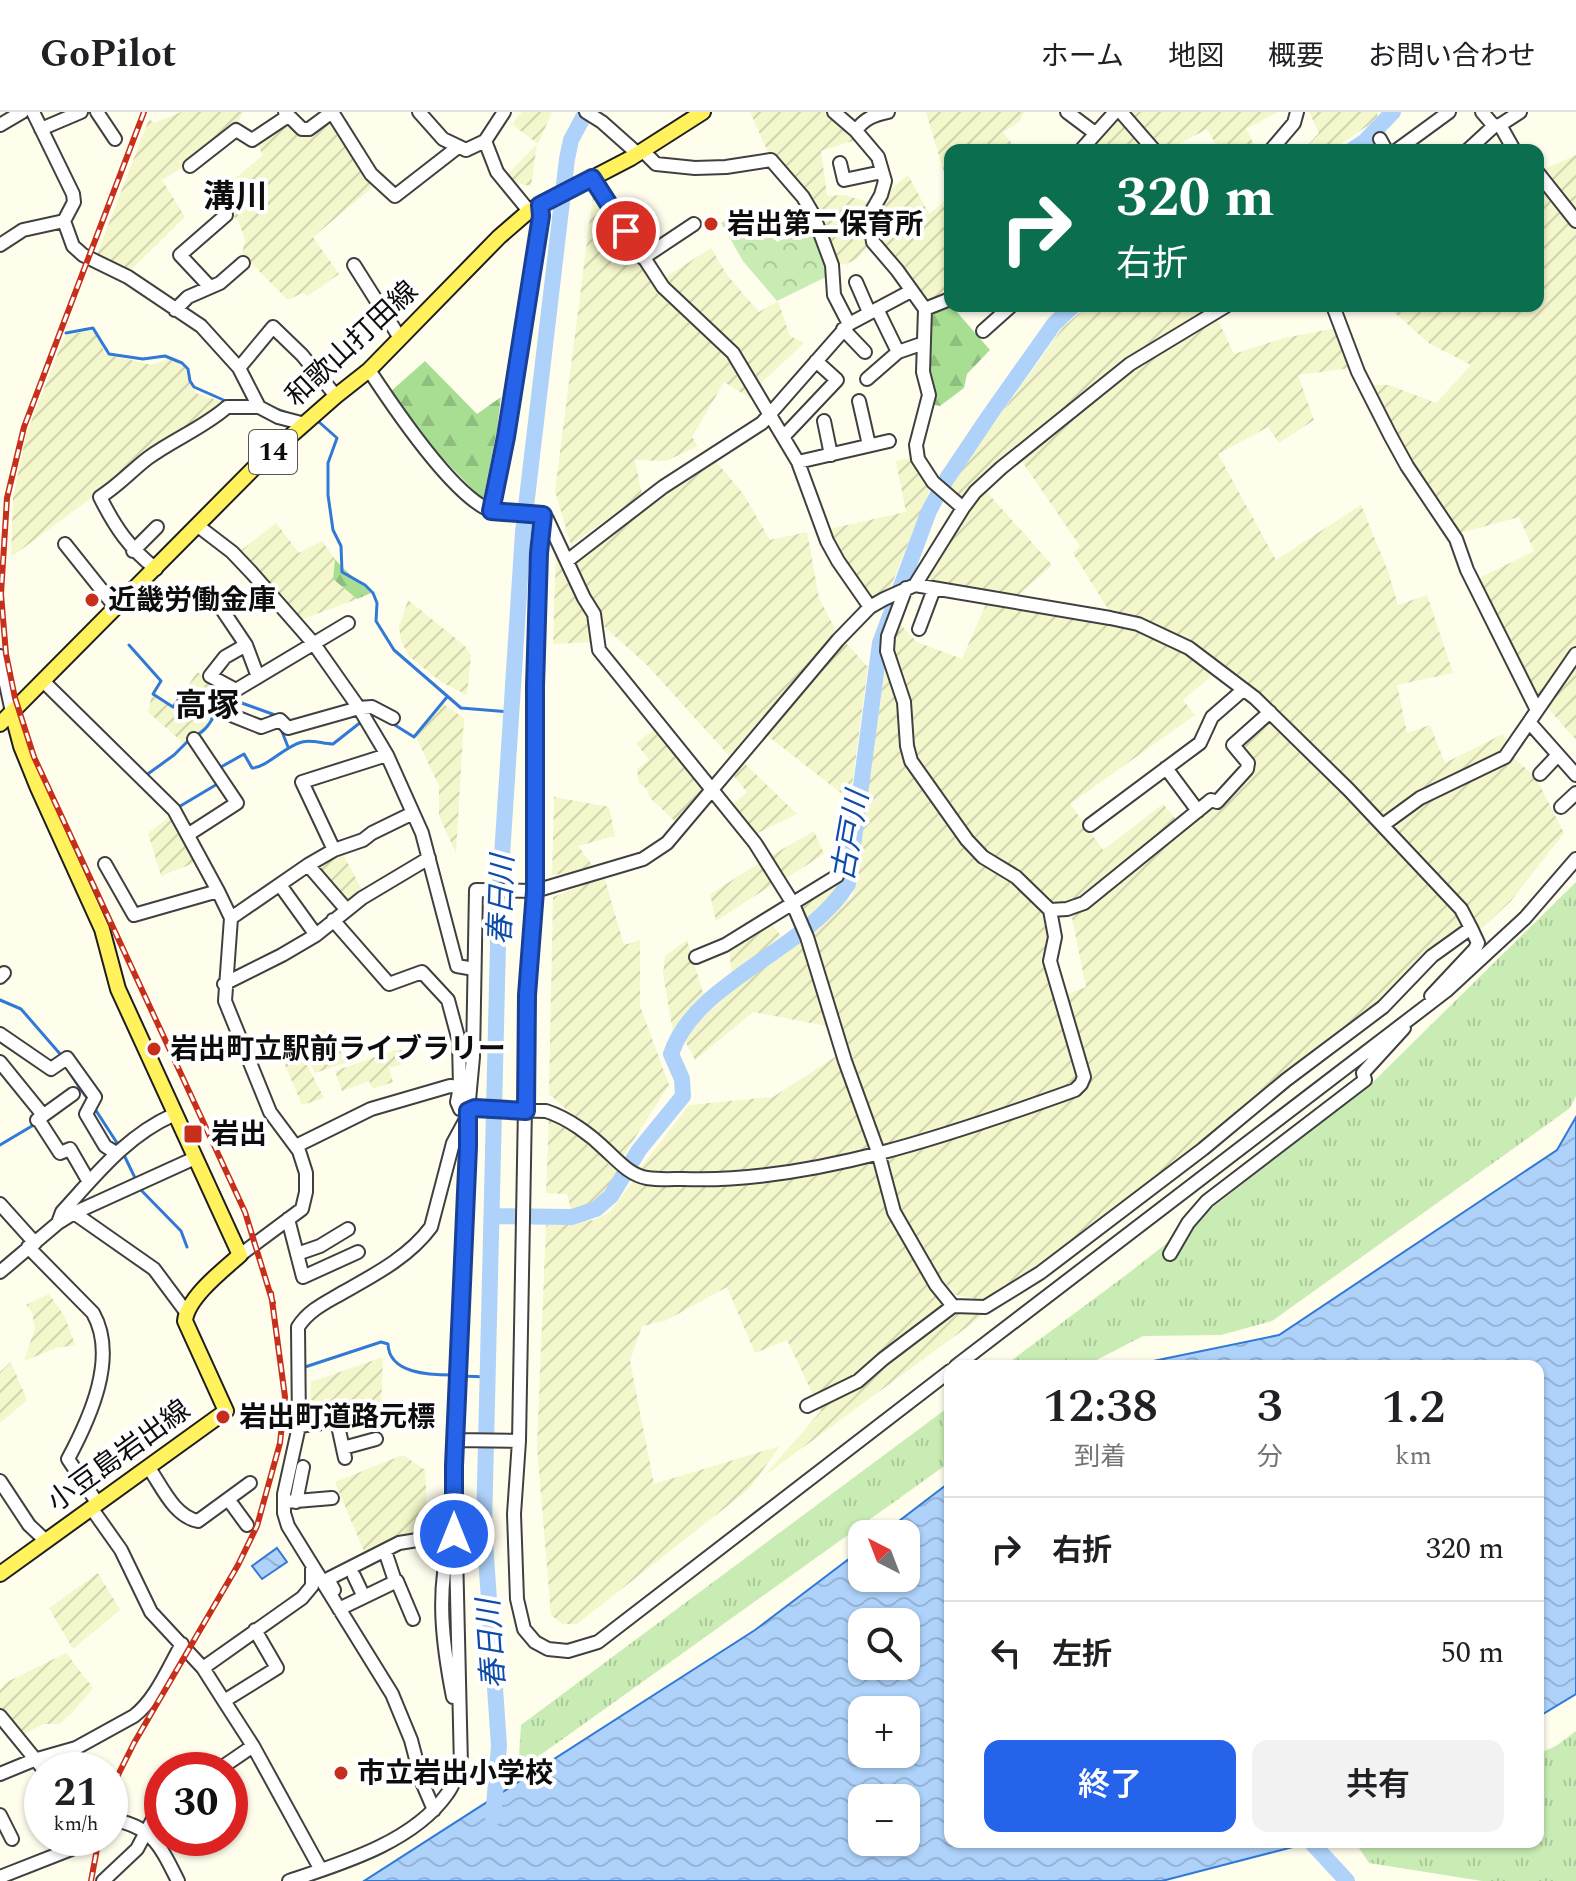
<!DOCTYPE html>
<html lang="ja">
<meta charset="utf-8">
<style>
:root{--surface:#fff;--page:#f2f2f2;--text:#202124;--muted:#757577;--line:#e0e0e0;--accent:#2563eb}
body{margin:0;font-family:Spectral,"Noto Sans JP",serif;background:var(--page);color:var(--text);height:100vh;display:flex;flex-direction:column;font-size:30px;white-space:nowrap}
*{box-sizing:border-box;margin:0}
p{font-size:26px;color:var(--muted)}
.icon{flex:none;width:44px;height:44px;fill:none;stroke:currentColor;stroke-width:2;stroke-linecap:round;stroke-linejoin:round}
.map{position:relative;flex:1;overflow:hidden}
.panel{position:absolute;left:944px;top:1248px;width:600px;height:488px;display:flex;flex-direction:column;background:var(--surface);border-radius:16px;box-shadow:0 2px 6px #0004}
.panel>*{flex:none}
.guide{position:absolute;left:944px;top:32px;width:600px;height:168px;border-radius:16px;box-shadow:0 2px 6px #0004;background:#0b6e4f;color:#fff;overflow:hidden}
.needle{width:52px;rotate:318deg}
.tools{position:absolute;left:848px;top:1408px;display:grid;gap:16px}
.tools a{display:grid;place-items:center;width:72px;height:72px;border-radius:16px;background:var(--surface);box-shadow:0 2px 6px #0004;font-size:40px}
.speed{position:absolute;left:24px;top:1640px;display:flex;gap:16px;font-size:40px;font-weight:700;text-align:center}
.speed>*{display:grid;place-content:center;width:104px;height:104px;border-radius:50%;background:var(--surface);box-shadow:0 2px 6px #0004;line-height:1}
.speed small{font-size:20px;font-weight:400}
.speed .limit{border:12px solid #d22;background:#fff;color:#111}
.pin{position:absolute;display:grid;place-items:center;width:68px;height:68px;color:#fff;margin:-34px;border:4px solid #fff;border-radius:50%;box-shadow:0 2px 8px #0007}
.me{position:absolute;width:88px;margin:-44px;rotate:0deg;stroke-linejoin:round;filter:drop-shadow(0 0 6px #0008)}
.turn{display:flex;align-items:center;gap:28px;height:168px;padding:0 40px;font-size:36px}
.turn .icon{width:104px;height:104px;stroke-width:2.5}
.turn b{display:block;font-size:56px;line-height:68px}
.eta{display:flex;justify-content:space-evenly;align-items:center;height:136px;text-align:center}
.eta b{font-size:48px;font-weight:600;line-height:56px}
.action{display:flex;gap:16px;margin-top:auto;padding:16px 40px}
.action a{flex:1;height:92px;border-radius:16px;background:var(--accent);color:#fff;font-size:32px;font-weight:600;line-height:92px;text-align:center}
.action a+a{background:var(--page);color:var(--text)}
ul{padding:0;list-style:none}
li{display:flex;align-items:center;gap:24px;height:104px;padding:0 40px;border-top:2px solid var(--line)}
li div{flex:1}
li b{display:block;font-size:30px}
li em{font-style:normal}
header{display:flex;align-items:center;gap:48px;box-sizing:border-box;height:112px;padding:0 40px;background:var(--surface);border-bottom:2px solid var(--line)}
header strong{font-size:38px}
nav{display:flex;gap:44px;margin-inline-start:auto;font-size:28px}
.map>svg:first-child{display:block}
.farmland{fill:url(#farmland-furrows)}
.grass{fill:url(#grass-tufts)}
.forest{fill:url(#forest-firs)}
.park{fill:url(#park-crowns)}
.water{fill:url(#water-waves);stroke:#3079d7;stroke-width:2;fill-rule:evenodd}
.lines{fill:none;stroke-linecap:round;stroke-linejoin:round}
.stream{stroke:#3079d7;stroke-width:3}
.river{stroke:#aed2fa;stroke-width:16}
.minor-casing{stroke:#404040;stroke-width:16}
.major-casing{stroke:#1e1e1e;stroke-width:18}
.minor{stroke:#fff;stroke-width:12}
.major{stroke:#fff25d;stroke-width:14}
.rail-casing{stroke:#c72f1b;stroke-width:6}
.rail{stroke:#fff;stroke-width:3;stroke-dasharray:9;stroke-linecap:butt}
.route-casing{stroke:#184099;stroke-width:20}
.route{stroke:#2563eb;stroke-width:14}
.poi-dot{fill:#c72f1b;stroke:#fff;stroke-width:3}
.labels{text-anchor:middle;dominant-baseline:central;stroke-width:8;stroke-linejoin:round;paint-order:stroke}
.shield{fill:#fff;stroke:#565656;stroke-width:2}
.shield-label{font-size:26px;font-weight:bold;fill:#0d0d0d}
.poi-label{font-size:28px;font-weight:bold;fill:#0d0d0d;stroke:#fff;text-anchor:start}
.street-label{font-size:28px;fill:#0d0d0d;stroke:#fff}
.water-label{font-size:30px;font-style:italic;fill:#0d4ca8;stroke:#fff}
.quarter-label{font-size:32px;font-weight:bold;fill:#0d0d0d;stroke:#fff}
</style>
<header>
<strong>GoPilot</strong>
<nav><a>ホーム</a><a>地図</a><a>概要</a><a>お問い合わせ</a></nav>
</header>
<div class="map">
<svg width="1576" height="1769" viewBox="0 0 1576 1769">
<defs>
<pattern id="farmland-furrows" width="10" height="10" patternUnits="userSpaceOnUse" patternTransform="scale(2)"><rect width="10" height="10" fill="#f4f7cb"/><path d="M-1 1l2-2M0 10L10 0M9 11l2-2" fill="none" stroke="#d0d3ad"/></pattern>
<pattern id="grass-tufts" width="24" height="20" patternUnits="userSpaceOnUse" patternTransform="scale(2)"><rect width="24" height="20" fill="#c8ecb4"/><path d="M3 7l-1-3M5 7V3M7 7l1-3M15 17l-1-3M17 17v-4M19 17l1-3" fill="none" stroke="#abc99a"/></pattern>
<pattern id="forest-firs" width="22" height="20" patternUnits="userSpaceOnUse" patternTransform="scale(2)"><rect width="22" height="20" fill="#a8de92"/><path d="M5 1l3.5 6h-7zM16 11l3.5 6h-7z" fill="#8fbd7d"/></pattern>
<pattern id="park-crowns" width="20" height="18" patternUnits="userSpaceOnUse" patternTransform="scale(2)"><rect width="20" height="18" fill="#c8ecb4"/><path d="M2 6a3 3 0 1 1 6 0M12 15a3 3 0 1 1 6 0" fill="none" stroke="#abc99a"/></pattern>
<pattern id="water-waves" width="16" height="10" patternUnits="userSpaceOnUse" patternTransform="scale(2)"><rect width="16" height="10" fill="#aed2fa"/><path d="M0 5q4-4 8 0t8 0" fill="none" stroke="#94b3d5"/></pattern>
</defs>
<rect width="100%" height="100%" fill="#fffeed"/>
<path class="farmland" d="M181,0H243L235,16L206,41L162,68L185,105L130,159L97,142L149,7L154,11Z
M522,0H552L538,32L512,12Z
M750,0H829L835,10L859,27L821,39L827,84L844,83L871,91L868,133L857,147L846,152L836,153L811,89L767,38Z
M926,0H1024L1019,10L1003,20L1017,38H950V81Z
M1127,0H1278L1246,17L1257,38H1219L1207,17L1168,38H1158Z
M1309,0H1377L1378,7L1331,38H1303L1319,21Z
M1117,3L1149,38H1085Z
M286,9L321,13L334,12L375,73L313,125L339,162L308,184L302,181L288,188L242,142L245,128L239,110L226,96L222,78L263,43L256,29Z
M537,32L531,74L514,70L507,63Z
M1576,43V102L1543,58Z
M908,63L929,102L950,85V179L942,186L924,193L896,147L884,136L875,121L874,106L879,93L891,77Z
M1538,65L1576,116V534L1540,588L1535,586L1477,467L1534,439L1519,405L1457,422L1407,348L1369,273H1389L1436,291L1471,253L1430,232L1387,194H1538Z
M593,83L659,176L724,241L758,291L724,270L692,325L698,334L666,349L635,348L642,382L571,433L555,379Z
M711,136L727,163L759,200L778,189L790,224L804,231L758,274L663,167Z
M1088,194H1218L1132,245L962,390L947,377L1063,215Z
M1217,206L1234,242L1284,226L1337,216L1351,256L1298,263L1314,308L1279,331L1268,315L1218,342L1276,448L1361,393L1388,459L1398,493L1427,483L1453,561L1397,573L1407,621L1430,613L1445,651L1503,622L1510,636L1491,650L1404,690L1383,707L1255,581L1197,535L1108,497L1073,441L1080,434L1021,348L1127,260Z
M96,218L105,242L151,253L169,247L185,256L196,281L228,292L209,309L93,385L11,445L13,386L26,323L65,223Z
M913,346L931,375L889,479L871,485L866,482L838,440L829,417L906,400L896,349Z
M715,348L744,383L770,428L807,420L819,486L836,519L730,645L647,553L599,510L575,457L577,449L662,380Z
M985,378L1052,453L1016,485L923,467Z
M276,411L299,441L322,429L335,447L333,467L357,487L300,508L239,440Z
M556,435L591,504L593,530L553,532Z
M408,488L464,533L471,543L467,583L441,570L409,544L401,529L399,515Z
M986,492L1130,515L1196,547L1214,562L1183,588L1195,603L1070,692L1103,738L1163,692L1177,709L1100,775L1069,792L1053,794L984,742L918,651L911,628L890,543L898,510L917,530L962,547Z
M843,528L868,555L850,688L764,621Z
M1576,552V628L1547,595Z
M885,557L893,568L897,583L899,632L910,654L963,732L1012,768L1046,801L1052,826L1046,850L1081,962L1071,976L882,1033L811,820L853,783Z
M197,560L231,579L217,591L212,604L182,583Z
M152,582L173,596L181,584L211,606L200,620L183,631L148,600Z
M442,591L464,606L456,741L439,704V674L416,625Z
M1268,610L1355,693L1465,809L1463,819L1379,894L1193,1039L1036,1156L981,1188L956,1183L936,1161L896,1099L881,1042L1082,978L1065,883L1086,875L1071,801L1097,789L1211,692L1218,693L1256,656L1239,634Z
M656,616L706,678L678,712L649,685L647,677L639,671L637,657L649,648L636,631Z
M1512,644L1536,666L1564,721L1511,789L1481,817L1461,789L1394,717L1395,710L1421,690L1500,655Z
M742,649L797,702L754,723L730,695L747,680L731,661Z
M554,685L609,695L615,724L578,734L596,758L552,763Z
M172,703L199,749L161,764L148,721Z
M814,719L824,742L783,768L769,745Z
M342,740L364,782L346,793L314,753Z
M763,749L775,771L716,809L710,782Z
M604,764L624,833L640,828V894L669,973L622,1046L549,982L553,785Z
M842,766L839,777L804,807L798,793Z
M770,810L781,824L732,863L729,837Z
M801,826L832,915L753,900L695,948L684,927L701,907L735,876Z
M687,828L704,884L673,920L663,862L665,844Z
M325,918L331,931L351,949L315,961L299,929Z
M296,931L324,986L302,993L279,939Z
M395,938H402L404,952L389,956L393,970L373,977L369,969L342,979L335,959Z
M838,943L871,1036L819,1050L715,1064L639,1058L689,993L773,985Z
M549,1007L582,1025L618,1061L602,1084L592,1092L571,1097L567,1082L546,1081Z
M874,1045L890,1100L954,1200L989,1199L764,1364L821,1299L787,1228L755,1241L727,1175L665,1209L642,1214L630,1249L654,1372L780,1334L749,1377L577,1512H562L551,1503L537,1335L546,1113L594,1108L610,1100L635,1067L716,1072Z
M49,1182L65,1205L75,1233L56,1236L24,1249L35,1216L32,1200L26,1193Z
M383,1245L381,1294L309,1307L311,1270Z
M11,1250L27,1288L0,1311V1260Z
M403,1343L425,1358L428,1417L365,1442L335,1370Z
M98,1461L120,1498L73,1537L49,1496Z
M66,1541L93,1576L71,1602L59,1612H43L20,1624L0,1600V1578L5,1571Z"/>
<path class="grass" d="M1576,770V984L1570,996L1272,1209L1221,1223L1143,1224L1085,1254H1004L1130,1160L1372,971Z
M950,1294V1350L518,1659L521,1613Z
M1576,1619V1769H1482L1369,1751L1355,1730H1538V1642L1556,1634Z"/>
<path class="forest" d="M950,192L990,238L967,262L964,276L940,294L931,292L928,255L931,202Z
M425,249L477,302L501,285L497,318L483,388L426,329L390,280Z
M335,447C346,461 359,468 371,481L357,487L333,467Z"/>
<path class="park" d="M754,96L777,130L814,112L828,152V164L777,189L743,149L721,111L741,98L744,103Z"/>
<path class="water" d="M1576,1005V1582L1538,1605V1254H1129L1279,1223L1557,1038Z
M950,1370V1730H1312L1162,1769H364L755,1518L862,1437V1466H906V1422H882ZM862,1510H906V1554H862ZM862,1598H906V1642H862ZM862,1686H906V1730H862Z
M277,1436L287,1450L262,1467L252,1454Z"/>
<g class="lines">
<path class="stream" d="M66,221L93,216L109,242L143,247L165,244L182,251L188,257L190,269L194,275L228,290
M271,295L290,302
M319,310L337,326L328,351V383L333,418L341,434L342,460L365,473L373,481L377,491L376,509L394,538L461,596L511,600
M129,533L161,569L153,582L173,595L181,584L212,606
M390,610L414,625L447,585
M281,617L288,635
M195,624C213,616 215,595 231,581L239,590L275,603L277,606
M221,659V655L244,642L252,656C266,656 285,634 302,630C312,627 323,632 333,632L361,610
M145,664L174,643L189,628
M177,696L219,671
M0,888L21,897L61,943
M70,961L81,978
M78,980L81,978L88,987
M95,997L119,1034
M0,1033L37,1011
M123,1041L137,1070
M140,1077L181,1119L187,1135
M305,1255L381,1230L388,1232C389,1262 430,1263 453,1263
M461,1264L488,1265"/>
<path class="river" d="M1352,38L1365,29L1393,0
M492,1104L572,1105L596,1097L611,1084L639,1038L683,984L682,967L671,942C695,869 807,838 848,772L880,531L929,399L944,371L989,304L1054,212L1073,194
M493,1706L499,1634L484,1415L499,790L523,420L567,47L571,28L586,0
M1311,1730L1347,1769"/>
<g class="minor-casing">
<path id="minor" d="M33,0L73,82L74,90L64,109L73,134L83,143L128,165L201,214L239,256L259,295L278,305L305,312
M97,0L115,27
M285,0L302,17H309L332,0
M332,0L371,62L395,84L458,35
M419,0L443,27L466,38L485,29L504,0
M586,0L602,10L638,42
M834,0L856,19L878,45L885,69L881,83L869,104L873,130L897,158L925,197L923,260L929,283L916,333L918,347L933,370L963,396
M1067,0L1095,21
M1121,0L1154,38
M1482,0L1494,14
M0,13L22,0
M1500,13L1514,38
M41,17L81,0
M856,19C864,6 875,3 888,0
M1380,27L1386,38
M485,29L497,60L529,99
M1081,38L1115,0
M1271,38L1294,11L1297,0
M1397,38L1449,0
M1468,38L1494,14L1500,13L1520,0
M643,39L656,52L695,56L726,55L771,48L803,85L813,102L832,153L834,183L849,212
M840,51L844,68L882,60
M190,54L236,18L252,28L288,4
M1538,61L1576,109
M592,66L663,175L733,241L798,350L827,429L838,449L870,495
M0,133L23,118L64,109
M643,146L694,112
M354,153L400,226
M856,170L869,200
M210,175L180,143L226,103
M1333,194L1358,260L1390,323L1407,354L1456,427L1467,458L1537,598
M877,197L898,240
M925,197L950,187
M175,198L188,185L220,171L243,151
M843,217L865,240
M983,219L1011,194
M239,256L273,215L302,243L336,284
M369,258C392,293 454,386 492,399C507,404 527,402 543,403L547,407L584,486L594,502L599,538L755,731L792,790L807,825L845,949L878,1040L894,1100L936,1173L953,1194
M867,267L898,240L924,231
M859,289L869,333
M824,309L831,343
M784,324L837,268L816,249
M798,350L889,329
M491,399L506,325L541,104L540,93
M543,403L539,441L535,574V779L527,883L519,1329L514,1402L517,1487L524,1517L535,1530L548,1537L568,1539L598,1530L950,1259
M198,414L232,440L251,460L314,532L359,596L387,643L422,721L457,854L474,857
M65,432L116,496
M133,439L157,415
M567,449L663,375L762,311L849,212L911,179
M156,457C129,436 115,415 100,385C118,374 131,359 148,346C174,327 203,316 227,295H259
M915,473L963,396L975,380L1001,356L1130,252L1226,194
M215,487L246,533L258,565
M919,517L934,477
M246,533L225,545L210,564L236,578L348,511
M0,544L12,600
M43,569L174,698L218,779L231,806L225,889L270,1000L299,1039L306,1061V1080L302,1097L240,1143
M231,603L261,615L280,608L288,616L359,596L372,595L393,606
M1529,610L1576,663
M1166,656L1198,699
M1540,662L1558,643
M1561,695L1576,681
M1090,713L1200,631L1212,605L1243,578
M1383,713L1420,686L1505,645L1576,542
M189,722L237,691L194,627
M334,738L302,670L387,643
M105,752L134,803L218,779
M308,753L346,797
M280,773L316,823
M1050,798L1067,797L1084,791L1211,688L1217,690L1247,657L1248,651L1233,633L1270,600
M231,806L308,753L334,738L363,728L372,721L413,701
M333,808L389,872L422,860L448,888L459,929L460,975
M696,845L725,833L837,764
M0,865L4,861
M224,872L282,843L316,823L362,786L429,746
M1431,884L1475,837L1478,831L1471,816
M0,922L51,957L67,946L95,985L86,1002L105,1034L116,1041
M0,950L43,1003
M38,1007L60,1041L70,1037L89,1070
M37,1008L73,982
M296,1034L371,997L450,974L460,975L457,990L460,997L546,999C568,1006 591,1023 607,1039C619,1050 630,1063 647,1066C659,1068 672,1067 683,1067C810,1072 956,1021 1075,978L1081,972L1084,965L1050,849L1055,825L1050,798L1016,765L983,745L967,728L911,649L907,634L904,590L887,539L888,524L906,476
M0,1092L35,1131
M74,1101L154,1157L186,1200
M288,1107L303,1165L358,1140
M59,1108L62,1100C96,1063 126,1024 173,1003
M28,1135L93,1201C118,1245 90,1306 68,1347L98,1392
M297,1142L320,1134L348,1117
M1170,1142L1188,1111L1207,1089L1365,968L1363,961L1404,916
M0,1160L58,1111L74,1101L195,1046
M956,1254L1446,879L1525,806L1576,747
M299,1314L337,1309L345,1346
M455,1328L519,1329
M343,1336L376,1327
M149,1356C162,1375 174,1404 198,1409L250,1371
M0,1369L29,1413L46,1429
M228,1387L247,1413
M284,1390L332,1386
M296,1390L303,1355
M92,1397L121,1438L151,1500L203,1556L224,1589L253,1634L321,1758
M450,1430C436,1481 443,1534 453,1585
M386,1442L395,1469
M354,1464L364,1485
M334,1478L328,1467L399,1431L454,1422
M339,1497L397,1469L413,1507
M203,1556L302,1486L312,1474V1457
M224,1589L277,1556L255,1518
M0,1604L44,1658
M218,1658L253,1634
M0,1662L34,1648L76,1636L134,1604C156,1587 168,1556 182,1532
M434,1698L422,1670L411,1628L392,1582L288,1414L284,1401V1382L299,1314L298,1215C309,1198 325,1191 342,1181C374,1163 409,1145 431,1115L453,1031L466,1007L468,999L473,945L476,778L535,779L643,747L667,731L838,528L870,495L884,487L915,473L1110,506L1138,512L1189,536L1255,586L1349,678L1461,797L1471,816L1432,844L1383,895L1286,968L1203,1037L1040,1161L985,1195L953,1194L883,1247L858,1269L807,1294
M0,1703L12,1727
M110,1707C152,1714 160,1733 178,1769
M0,1765L74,1736L81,1733L85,1726
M103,1769L137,1737L153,1707L162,1698
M289,1769C343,1751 413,1730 447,1682C453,1674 457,1663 461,1654L454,1354L468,1035L466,1008"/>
</g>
<g class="major-casing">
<path id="major" d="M0,612L253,357L336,284L369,258L499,125L529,99L631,46L703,0
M0,1462L226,1299L185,1209C187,1186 223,1158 240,1143L118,877L102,817L38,676L21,634L12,600"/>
</g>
<use href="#minor" class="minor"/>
<use href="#major" class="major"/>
<g class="rail-casing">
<path id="rail" d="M144,0L24,315L7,386L1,482L6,542L15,586L34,645L245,1100L273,1191
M110,1687L116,1667L134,1631L238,1453L257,1414L280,1331L285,1285L271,1181
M91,1769L99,1726"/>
</g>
<use href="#rail" class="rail"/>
</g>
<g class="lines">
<g class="route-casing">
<path id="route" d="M454,1422V1354L468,1035V999L475,996L526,999L527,883L535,779V574L539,441L543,403L491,399L506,325L541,104L540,93L592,66L626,119"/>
</g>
<use href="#route" class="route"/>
</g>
<g class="poi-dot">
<circle cx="711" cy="112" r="8"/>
<circle cx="92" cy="488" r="8"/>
<circle cx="154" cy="937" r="8"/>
<rect x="183" y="1012" width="20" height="20" rx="4"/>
<circle cx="223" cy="1305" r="8"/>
<circle cx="341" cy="1661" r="8"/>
</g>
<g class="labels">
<rect class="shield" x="249" y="318" width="48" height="44" rx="6"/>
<g class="shield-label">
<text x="273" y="340">14</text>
</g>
<g class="poi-label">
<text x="727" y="112">岩出第二保育所</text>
<text x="108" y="488">近畿労働金庫</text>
<text x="170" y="937">岩出町立駅前ライブラリー</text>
<text x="211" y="1022">岩出</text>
<text x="239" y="1305">岩出町道路元標</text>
<text x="357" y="1661">市立岩出小学校</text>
</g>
<g class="street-label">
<text transform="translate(352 232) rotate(-43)">和歌山打田線</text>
<text transform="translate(119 1344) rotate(-36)">小豆島岩出線</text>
</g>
<g class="water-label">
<text transform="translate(851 724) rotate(-80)">古戸川</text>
<text transform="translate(502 788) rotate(-88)">春日川</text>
<text transform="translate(492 1532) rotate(-94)">春日川</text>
</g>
<g class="quarter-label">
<text x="235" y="85">溝川</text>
<text x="207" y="594">高塚</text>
</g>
</g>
</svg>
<div class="tools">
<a><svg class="needle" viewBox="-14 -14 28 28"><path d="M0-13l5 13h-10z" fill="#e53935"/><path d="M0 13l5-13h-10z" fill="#757577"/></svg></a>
<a><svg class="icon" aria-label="search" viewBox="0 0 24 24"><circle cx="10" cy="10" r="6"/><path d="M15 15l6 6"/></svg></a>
<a>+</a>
<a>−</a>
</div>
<div class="speed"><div>21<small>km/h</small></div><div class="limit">30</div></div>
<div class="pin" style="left:626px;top:119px;background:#d93025"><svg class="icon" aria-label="arrive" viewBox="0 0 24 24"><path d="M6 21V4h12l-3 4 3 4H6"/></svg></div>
<svg class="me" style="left:454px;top:1422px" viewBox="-20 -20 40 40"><circle r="17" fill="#2563eb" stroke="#fff" stroke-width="3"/><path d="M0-11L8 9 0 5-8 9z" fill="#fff"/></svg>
<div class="guide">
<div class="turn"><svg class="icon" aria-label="right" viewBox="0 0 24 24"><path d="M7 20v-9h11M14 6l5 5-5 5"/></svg><div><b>320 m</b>右折</div></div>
</div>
<section class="panel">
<div class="eta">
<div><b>12:38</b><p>到着</p></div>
<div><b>3</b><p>分</p></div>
<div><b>1.2</b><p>km</p></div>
</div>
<ul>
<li><svg class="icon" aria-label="right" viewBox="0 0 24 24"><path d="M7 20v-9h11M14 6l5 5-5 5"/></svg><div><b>右折</b></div><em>320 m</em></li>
<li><svg class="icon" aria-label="left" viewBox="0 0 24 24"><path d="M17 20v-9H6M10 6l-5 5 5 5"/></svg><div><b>左折</b></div><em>50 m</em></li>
</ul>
<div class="action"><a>終了</a><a>共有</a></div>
</section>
</div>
